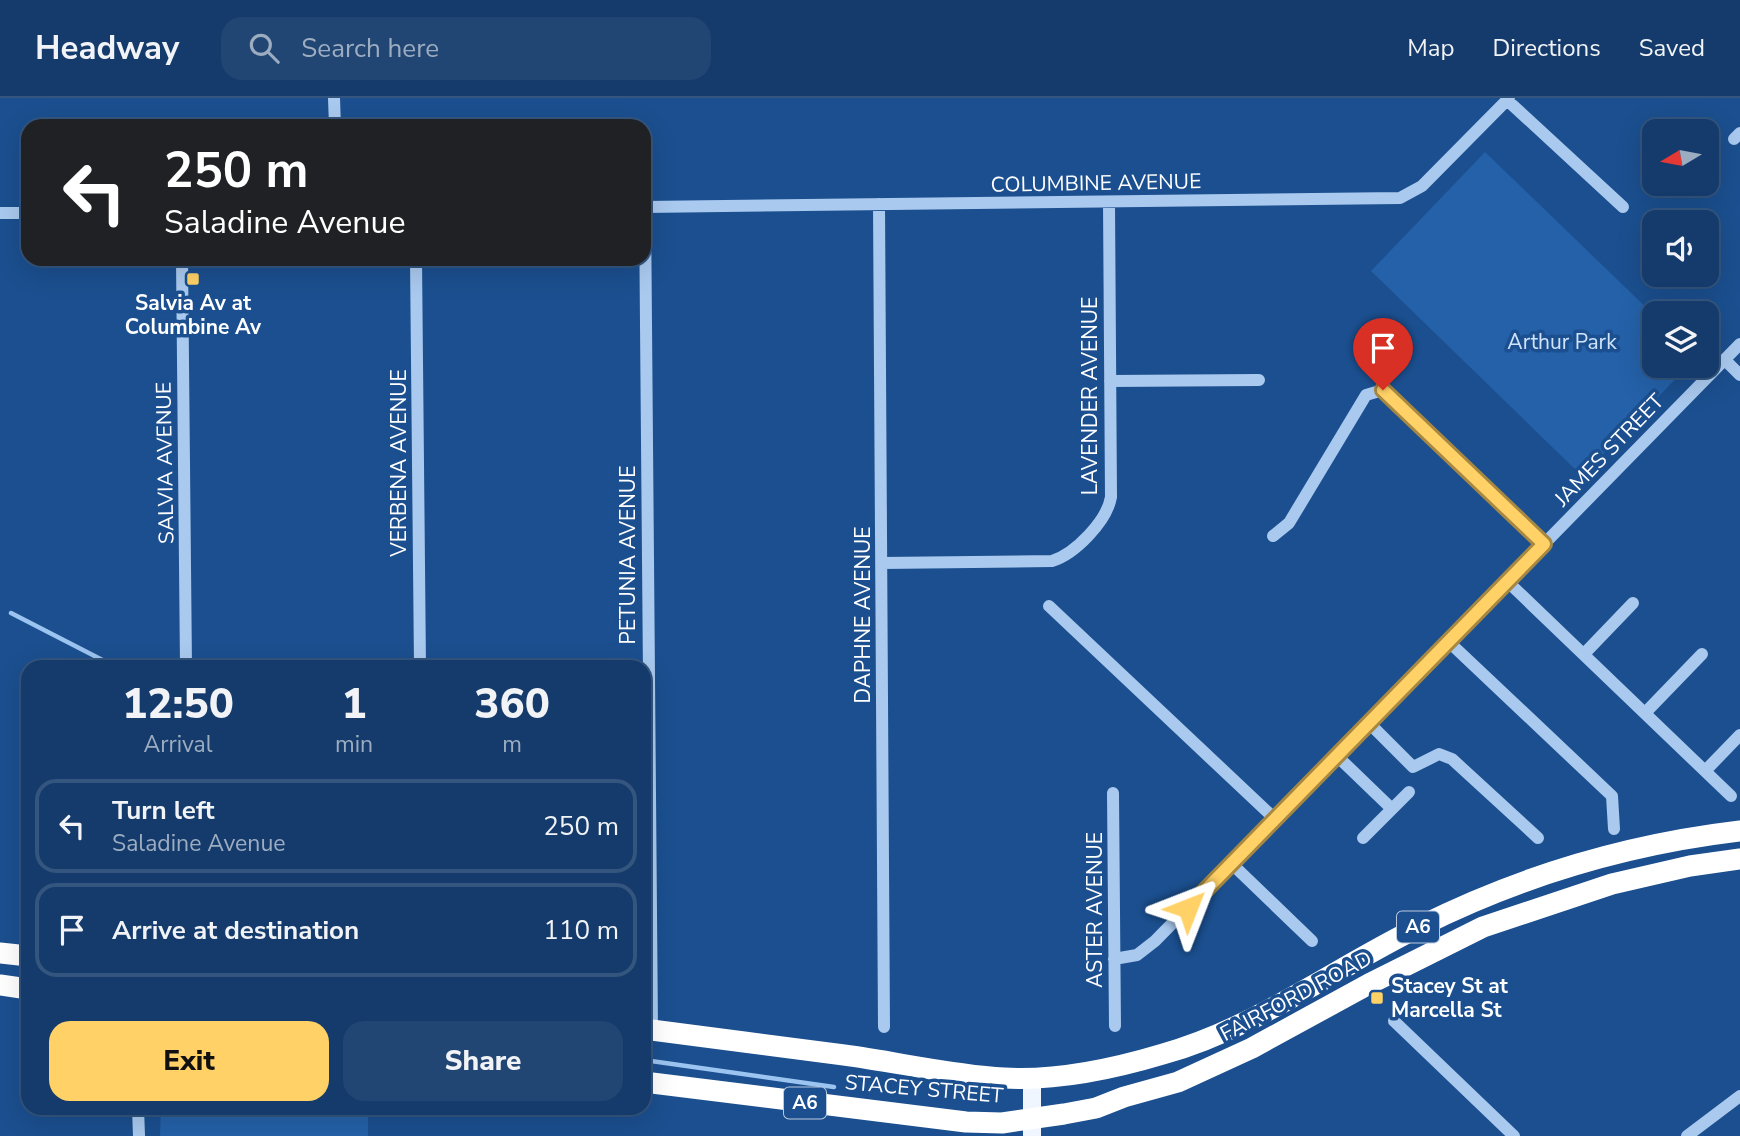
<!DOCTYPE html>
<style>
:root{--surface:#143b6b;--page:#214673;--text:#f1f3f6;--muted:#9dadc1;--line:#33557e;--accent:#ffd166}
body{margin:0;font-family:"Nunito Sans",sans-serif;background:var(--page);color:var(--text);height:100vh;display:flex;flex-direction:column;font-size:26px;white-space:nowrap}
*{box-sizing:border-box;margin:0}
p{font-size:23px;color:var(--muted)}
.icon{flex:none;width:38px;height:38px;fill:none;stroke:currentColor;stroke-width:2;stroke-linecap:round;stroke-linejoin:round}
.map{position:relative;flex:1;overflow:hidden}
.details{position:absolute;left:21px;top:562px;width:630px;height:455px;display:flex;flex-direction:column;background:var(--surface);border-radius:21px;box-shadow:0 7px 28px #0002,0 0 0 2px var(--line)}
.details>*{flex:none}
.hud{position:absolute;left:21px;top:21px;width:630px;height:147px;border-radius:21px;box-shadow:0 7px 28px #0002,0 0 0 2px var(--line);background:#202124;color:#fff;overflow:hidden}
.needle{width:46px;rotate:260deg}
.fabs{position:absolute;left:1642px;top:21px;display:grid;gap:14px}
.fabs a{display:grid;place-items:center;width:77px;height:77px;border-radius:14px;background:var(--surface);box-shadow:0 7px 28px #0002,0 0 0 2px var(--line);font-size:35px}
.pin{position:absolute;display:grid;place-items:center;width:60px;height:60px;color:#fff;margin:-72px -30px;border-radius:50% 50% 50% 0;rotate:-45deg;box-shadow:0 0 7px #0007}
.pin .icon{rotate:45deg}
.me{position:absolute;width:77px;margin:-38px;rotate:45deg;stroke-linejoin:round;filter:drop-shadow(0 0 5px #0008)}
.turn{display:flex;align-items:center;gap:24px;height:147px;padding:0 28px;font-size:32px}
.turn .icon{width:91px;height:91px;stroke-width:2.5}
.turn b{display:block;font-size:49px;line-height:60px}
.eta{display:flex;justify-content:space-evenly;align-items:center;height:119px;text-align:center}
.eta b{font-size:42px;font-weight:800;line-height:49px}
.primary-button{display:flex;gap:14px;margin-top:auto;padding:14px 28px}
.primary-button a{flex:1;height:80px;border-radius:21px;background:var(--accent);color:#111;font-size:28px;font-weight:800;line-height:80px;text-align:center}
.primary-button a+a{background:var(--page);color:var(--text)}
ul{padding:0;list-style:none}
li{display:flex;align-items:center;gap:21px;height:94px;margin:0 14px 10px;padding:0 14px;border:4px solid var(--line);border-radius:21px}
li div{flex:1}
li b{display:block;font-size:26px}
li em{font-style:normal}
header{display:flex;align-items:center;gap:42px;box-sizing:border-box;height:98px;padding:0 35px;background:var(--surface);border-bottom:2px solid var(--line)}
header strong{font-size:33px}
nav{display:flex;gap:38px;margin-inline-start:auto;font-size:24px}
.search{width:490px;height:63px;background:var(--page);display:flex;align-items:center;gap:18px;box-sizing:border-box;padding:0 24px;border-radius:21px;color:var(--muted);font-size:26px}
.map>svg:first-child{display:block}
.green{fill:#2461a8}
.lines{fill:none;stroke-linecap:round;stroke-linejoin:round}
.stream{stroke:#9cc4f0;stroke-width:4.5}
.minor{stroke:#a9c9ee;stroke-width:12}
.major{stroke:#f0f6ff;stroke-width:18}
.highway{stroke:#fff;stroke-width:21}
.route-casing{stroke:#a68842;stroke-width:18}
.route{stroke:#ffd166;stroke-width:12}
.poi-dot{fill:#ffd166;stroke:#1b4f8f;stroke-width:2.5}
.labels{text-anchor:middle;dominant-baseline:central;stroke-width:7;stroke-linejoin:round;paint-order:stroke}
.shield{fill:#1b4f8f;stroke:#bbcadd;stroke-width:2}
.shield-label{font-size:19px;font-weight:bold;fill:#fff}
.street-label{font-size:21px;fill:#fff;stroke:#1b4f8f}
.poi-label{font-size:21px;font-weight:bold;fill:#fff;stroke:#1b4f8f}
.park-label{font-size:21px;fill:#cfe3fa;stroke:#1b4f8f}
</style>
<header>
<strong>Headway</strong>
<div class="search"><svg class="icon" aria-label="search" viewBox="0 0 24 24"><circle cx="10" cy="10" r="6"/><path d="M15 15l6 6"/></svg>Search here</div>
<nav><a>Map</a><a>Directions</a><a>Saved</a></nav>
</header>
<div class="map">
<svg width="1740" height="1038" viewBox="0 0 1740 1038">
<rect width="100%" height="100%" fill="#1b4f8f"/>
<path class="green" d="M1485,54L1654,217V268H1688L1582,378L1371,173Z
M161,1010H368V1038H160Z"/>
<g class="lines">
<path class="stream" d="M11,515L116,569
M644,962L834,989"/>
<path class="minor" d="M334,0L335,28
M1507,2L1623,109
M1734,41L1740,35
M879,106L884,929
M644,109L1400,100L1422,88L1509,0
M645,109L652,932
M0,115H28
M182,161L186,569
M416,161L420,569
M1725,262L1740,277
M1110,283L1259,282
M1273,438L1289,425L1366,297L1383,292L1543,446
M882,465L1052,463C1075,456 1107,423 1111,399L1109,104
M1507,483L1731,698
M1049,508L1276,722
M1449,544L1612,698L1614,731
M1584,556L1633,505
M1645,615L1702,556
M1369,625L1413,669L1439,656L1452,661L1538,740
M1337,658L1392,711
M1706,672L1740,637
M1113,695L1115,928
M1363,740L1409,694
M1232,766L1312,843
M1114,861L1137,857L1155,843L1740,246
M1394,923L1514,1038
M138,1010L139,1038
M1687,1038L1740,998"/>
<path class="major" d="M1032,1038V979"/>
<path class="highway" d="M0,855L28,858
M0,887L28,891
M644,931C711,940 777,948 844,957C897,964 951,977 1004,980C1057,983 1113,971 1163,956C1256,930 1335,870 1421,828C1521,778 1630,746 1740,733
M644,984L966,1024L1002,1025L1064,1016L1096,1010L1124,999L1178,984L1252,950L1369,886L1483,829L1612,786L1690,768L1740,761"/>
</g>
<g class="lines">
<g class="route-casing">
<path id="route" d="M1188,810L1544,446L1383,292"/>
</g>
<use href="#route" class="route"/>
</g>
<g class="poi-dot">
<rect x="186" y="174" width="14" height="14" rx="3.5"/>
<rect x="1370" y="893" width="14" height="14" rx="3.5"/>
</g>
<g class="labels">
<g class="shield">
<rect x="1397" y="813.5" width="42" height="31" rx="5"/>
<rect x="784" y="989.5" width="42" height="31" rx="5"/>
</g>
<g class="shield-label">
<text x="1418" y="829">A6</text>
<text x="805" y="1005">A6</text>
</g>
<g class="street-label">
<text transform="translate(1096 85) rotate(-1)">COLUMBINE AVENUE</text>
<text transform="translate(1090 298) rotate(-90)">LAVENDER AVENUE</text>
<text transform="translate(1609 352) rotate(-46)">JAMES STREET</text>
<text transform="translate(165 365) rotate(-91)">SALVIA AVENUE</text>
<text transform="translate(399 365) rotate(-90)">VERBENA AVENUE</text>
<text transform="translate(628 457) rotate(-90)">PETUNIA AVENUE</text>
<text transform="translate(863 517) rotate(-90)">DAPHNE AVENUE</text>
<text transform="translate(1095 812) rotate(-90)">ASTER AVENUE</text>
<text transform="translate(1296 898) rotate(-28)">FAIRFORD ROAD</text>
<text transform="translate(924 991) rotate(5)">STACEY STREET</text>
</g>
<g class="poi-label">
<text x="193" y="205">Salvia Av at<tspan x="193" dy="24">Columbine Av</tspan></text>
<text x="1391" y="888" text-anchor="start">Stacey St at<tspan x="1391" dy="24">Marcella St</tspan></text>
</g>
<g class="park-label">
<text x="1562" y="244">Arthur Park</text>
</g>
</g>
</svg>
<div class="fabs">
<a><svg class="needle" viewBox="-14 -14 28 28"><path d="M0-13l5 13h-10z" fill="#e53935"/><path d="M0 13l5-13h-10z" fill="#9dadc1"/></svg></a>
<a><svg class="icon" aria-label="sound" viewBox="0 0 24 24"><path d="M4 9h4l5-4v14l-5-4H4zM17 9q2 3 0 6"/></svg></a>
<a><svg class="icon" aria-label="layers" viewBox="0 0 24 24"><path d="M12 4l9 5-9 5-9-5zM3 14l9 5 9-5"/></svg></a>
</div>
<div class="pin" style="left:1383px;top:292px;background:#d93025"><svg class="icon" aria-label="arrive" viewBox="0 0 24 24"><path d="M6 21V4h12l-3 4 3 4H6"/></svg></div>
<svg class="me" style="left:1188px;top:810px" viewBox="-20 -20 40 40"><path d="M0-17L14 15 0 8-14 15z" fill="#ffd166" stroke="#fff" stroke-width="4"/></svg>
<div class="hud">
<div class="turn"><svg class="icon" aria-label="left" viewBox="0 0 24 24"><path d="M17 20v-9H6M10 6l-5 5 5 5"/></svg><div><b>250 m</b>Saladine Avenue</div></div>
</div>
<section class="details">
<div class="eta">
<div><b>12:50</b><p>Arrival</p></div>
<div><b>1</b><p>min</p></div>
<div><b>360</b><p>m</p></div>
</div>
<ul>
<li><svg class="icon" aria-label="left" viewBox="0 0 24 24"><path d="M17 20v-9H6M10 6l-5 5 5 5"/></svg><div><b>Turn left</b><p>Saladine Avenue</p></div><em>250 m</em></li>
<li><svg class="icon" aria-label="arrive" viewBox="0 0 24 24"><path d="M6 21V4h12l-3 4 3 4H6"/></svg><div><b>Arrive at destination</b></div><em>110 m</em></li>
</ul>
<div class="primary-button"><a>Exit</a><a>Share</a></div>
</section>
</div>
